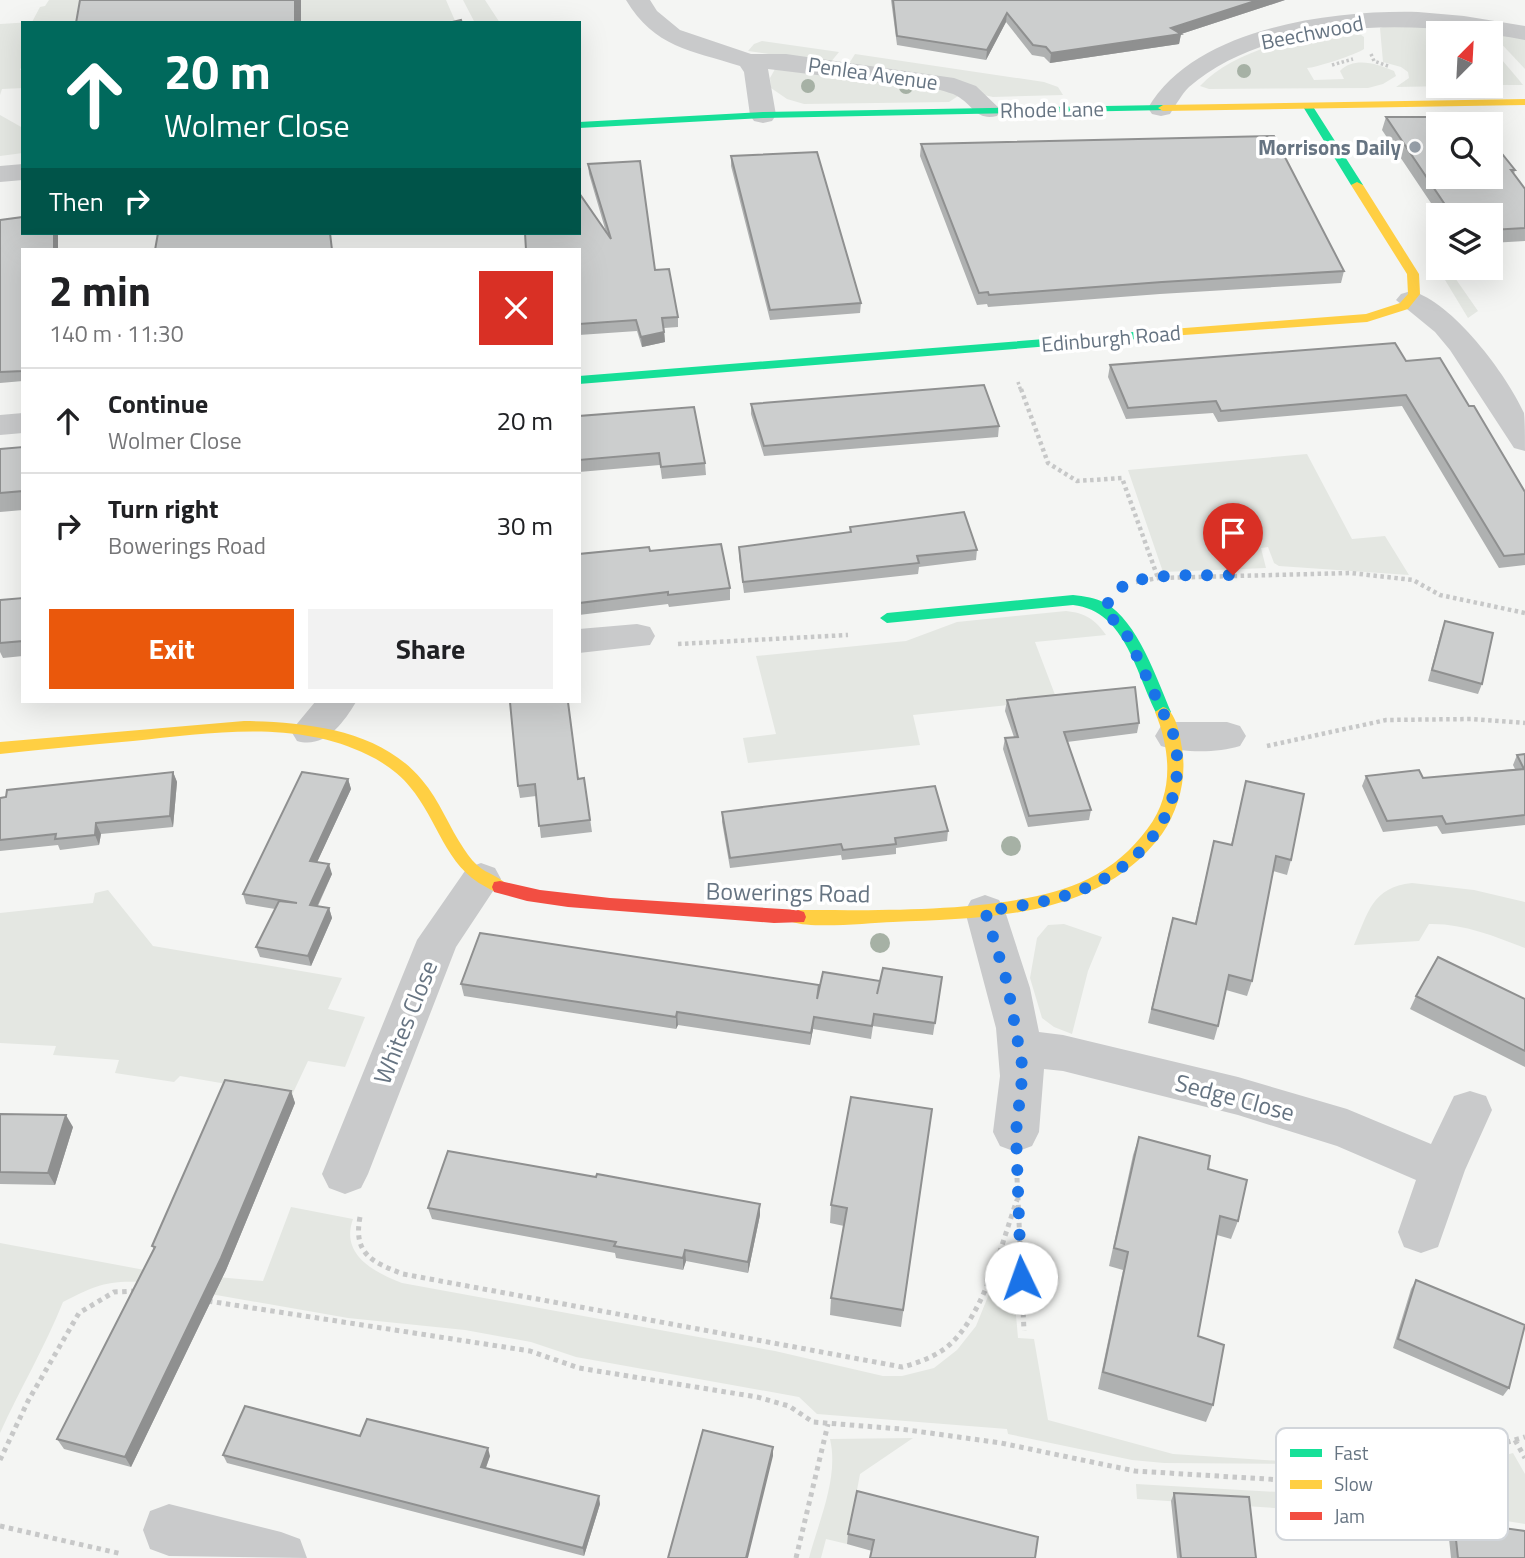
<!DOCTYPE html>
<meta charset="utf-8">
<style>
:root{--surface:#fff;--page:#f2f2f2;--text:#202124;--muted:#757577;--line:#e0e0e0;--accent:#ea580c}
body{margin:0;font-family:"Titillium Web",sans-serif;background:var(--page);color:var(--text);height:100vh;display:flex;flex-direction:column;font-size:26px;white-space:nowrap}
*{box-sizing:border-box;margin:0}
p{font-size:23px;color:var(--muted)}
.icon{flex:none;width:38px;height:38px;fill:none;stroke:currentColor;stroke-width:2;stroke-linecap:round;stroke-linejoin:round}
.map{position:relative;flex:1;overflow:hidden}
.details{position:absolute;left:21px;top:248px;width:560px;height:455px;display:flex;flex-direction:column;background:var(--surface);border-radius:0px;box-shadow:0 7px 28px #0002}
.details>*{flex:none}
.banner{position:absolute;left:21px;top:21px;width:560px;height:214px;border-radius:0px;box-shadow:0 7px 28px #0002;background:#00695c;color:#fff;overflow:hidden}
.needle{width:46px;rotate:24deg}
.fabs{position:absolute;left:1426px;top:21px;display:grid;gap:14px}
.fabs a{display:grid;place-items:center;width:77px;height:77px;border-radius:0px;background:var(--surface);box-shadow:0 7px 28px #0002;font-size:35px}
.pin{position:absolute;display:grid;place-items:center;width:60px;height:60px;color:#fff;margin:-72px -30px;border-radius:50% 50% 50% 0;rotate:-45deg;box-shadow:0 0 7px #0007}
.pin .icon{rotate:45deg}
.me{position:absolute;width:77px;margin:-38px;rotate:357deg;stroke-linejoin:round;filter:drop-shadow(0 0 5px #0008)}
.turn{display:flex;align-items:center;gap:24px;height:147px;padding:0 28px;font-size:32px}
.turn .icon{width:91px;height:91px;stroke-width:2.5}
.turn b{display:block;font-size:49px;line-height:60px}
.then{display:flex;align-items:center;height:66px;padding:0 28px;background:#0003;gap:14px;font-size:26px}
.round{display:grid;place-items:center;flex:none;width:74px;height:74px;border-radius:0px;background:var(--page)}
.headline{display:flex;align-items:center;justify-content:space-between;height:119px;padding:0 28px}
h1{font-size:42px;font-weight:700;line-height:52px}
.button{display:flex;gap:14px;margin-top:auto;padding:14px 28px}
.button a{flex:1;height:80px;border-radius:0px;background:var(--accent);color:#fff;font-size:28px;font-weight:700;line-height:80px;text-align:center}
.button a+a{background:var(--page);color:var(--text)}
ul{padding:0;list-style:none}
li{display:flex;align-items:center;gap:21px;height:105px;padding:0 28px;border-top:2px solid var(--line)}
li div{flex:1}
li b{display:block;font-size:26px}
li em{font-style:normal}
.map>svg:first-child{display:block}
.green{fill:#e4e7e2}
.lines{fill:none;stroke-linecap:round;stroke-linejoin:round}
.path-far2{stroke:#c7c8c8;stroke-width:3.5;stroke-dasharray:2.5 2.5;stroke-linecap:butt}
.path-far1{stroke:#c7c8c8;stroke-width:4.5;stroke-dasharray:3.5 3.5;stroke-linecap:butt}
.path{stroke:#c7c8c8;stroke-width:5;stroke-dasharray:4.5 4.5;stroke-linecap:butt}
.street{fill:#c9cacb;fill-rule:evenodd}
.fast{fill:#16e098;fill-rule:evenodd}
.slow{fill:#ffcf43;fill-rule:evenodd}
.jam{fill:#f24e42;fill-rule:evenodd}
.tree{fill:#a6b1a5}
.wall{fill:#afb1b1}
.shaded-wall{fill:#8f9090}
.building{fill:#cccece;stroke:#8f9090;stroke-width:2}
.route{stroke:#1a73e8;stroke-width:12;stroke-dasharray:0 21.6}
.poi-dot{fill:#98a1aa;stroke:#fff;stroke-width:2.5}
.labels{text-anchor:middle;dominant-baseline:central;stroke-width:7;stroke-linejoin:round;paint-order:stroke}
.far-street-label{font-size:21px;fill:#667482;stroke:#fff}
.far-poi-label{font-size:21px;font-weight:bold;fill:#667482;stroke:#fff;text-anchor:end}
.street-label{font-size:24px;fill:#667482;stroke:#fff}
.key{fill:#fff;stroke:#d1d5da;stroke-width:2}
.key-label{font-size:19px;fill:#667482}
</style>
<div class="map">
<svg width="1525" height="1558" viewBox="0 0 1525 1558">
<rect width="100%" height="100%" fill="#f4f5f3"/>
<path class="green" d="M49,0H142L88,23H23V63L20,70H23V88L2,89L0,95V24L32,22L40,7L45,6Z
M301,0H446L456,23H301Z
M463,0H485L500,23H475Z
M1386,26L1469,29L1477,33H1438V86H1450L1396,87L1409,78L1408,72L1401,67L1383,62L1380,28Z
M1350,27L1364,37V49C1358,54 1315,68 1307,68L1314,80L1344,79L1340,71C1354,56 1378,64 1394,71L1396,76L1383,84L1368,88L1209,89L1200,86C1234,49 1303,36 1350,27Z
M1492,32L1525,38V69L1495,37Z
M762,41L839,52L830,63L748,51L754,44Z
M1491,47L1519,80L1523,85H1491Z
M855,54L1044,82L1058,87L1063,95L993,97L854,66L850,62Z
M775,69L938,85L958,96L949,102L804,104L787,99L771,88L770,78Z
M0,115L23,128V153L0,156Z
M1439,270L1453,275L1478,311L1468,318Z
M1307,454L1352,539L1385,536L1409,575L1279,566L1274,563L1268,547L1261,548L1266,568L1163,572L1128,470Z
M1066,611C1085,613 1095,619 1106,635L1035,642L1057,700L913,715L920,745L748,763L743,738L776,734L756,656L906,641L957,622Z
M1412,883L1474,890L1525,902V948C1494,936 1462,923 1429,924L1419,941L1354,945C1368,913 1372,887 1412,883Z
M108,890L153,946L342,978L328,1009L365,1017L345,1067L308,1061L292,1095L180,1076L174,1082L115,1073L119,1060L53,1055L56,1046L0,1043V913L93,903L95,893Z
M1064,924L1102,937L1088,971L1072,1034L1054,1027L1042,1018L1030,978L1037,938L1048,925Z
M291,1207L353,1219C340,1255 374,1272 402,1283L775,1351L883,1376H902L934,1368L957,1350L976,1326L1004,1257L1011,1258L1018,1338L1034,1339L1048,1420L1173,1454L1328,1464L1164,1463L1132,1460L1008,1434L1007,1429L817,1414L799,1397L576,1357L531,1342L465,1330L348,1318L142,1282C106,1280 94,1286 63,1302C45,1347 20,1389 0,1433V1243L150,1271L263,1281Z
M913,1438L860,1474L847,1544L826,1539L821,1558H809C819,1520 839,1478 830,1439Z
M1513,1453L1525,1474V1524L1359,1497L1336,1512L1137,1499L1136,1484L1330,1495L1421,1479Z"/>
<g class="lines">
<path class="path-far2" d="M1371,54L1374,61L1388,66
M1332,65L1353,59
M1018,382L1021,391"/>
<path class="path-far1" d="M1021,389L1048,463L1077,481L1122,478L1158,578
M1136,582L1158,578L1351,573L1413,580L1440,595L1525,613
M678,644L848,635
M1267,746L1386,720L1471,719L1525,723"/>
<path class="path" d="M1017,1178L1024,1331
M360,1217C353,1254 372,1262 403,1274L902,1367C918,1363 934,1357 947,1347C984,1316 1001,1245 1017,1200
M208,1301L530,1351L579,1368L757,1397L789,1406L813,1422L901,1429L1001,1443L1135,1471L1332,1483L1392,1476L1525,1437
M1515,1440L1525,1458
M0,1460L28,1401L79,1313L114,1292L137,1291
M0,1526L122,1554
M796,1558L828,1424"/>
<path class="street" d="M626,0H650L657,11L680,30L751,54H786L954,78L976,86L1001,110L997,116C976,121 973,105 957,96C952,93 946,92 940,90L768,69L776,115L772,121L763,123L754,121L750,115L744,72L740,66C690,50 655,48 626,0Z
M1418,12L1464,16L1525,26V40C1424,21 1273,14 1189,87C1181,95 1176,105 1170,114L1161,116L1152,114L1148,108C1195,27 1333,10 1418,12Z
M23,164V180L0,182V166Z
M1411,291C1452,301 1507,375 1524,413C1525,423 1525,440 1525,451L1514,448L1450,350L1435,332L1396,300L1401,294Z
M23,413V433L0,435V415Z
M637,624L650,627L655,636L650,645L579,653V629Z
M315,702H356C343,724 324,749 297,741L291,731Z
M1174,722H1227L1240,726L1246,736L1240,746C1217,753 1184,753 1161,746L1155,736L1161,726Z
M481,863L495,868L501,879L456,947L368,1174L361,1188L345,1194L329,1188L322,1174L417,940L467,868Z
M985,895L999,900L1005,911L1030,988L1039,1032L1063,1035L1238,1077L1347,1109L1431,1144L1454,1096L1470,1091L1486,1096L1492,1110L1465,1170L1438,1247L1421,1253L1404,1247L1398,1232L1416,1180L1337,1146L1238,1115L1063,1071L1044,1069L1039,1132L1032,1146L1016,1152L1000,1146L993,1132L1000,1076L996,1028L965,911L971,900Z
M169,1504L281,1532L300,1539L307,1558L169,1556L150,1549L143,1530L150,1511Z"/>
<path class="fast" d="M1303,103L1312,105L1363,185L1361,187L1351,185L1302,105Z
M1163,105L1167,106V110L763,118L579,128V122L763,112Z
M1146,331L1150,332V338L579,384V376Z
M1073,595C1084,596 1096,598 1105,603C1138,621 1157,680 1171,712L1168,716H1158C1136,676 1127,611 1073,605L887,623L880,618L887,613Z"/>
<path class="slow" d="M1525,99V105L1163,111L1158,108L1163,105Z
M1357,182L1363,185L1419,274L1420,294L1408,309L1367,322L1142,338V332L1146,331L1366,314L1400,303L1408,294L1407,274L1351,185Z
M1163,707C1176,710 1180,736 1182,748C1187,778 1179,809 1162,834C1100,918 988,918 893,922C868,923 814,929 792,922L790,917L792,912L798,910C878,910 1017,914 1088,879C1112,867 1132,850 1148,828C1174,793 1171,751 1155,712Z
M244,721C305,722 380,729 422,780C440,801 449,827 464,849C469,857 475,864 482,869C491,875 503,878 508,887L506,892C498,894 493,891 486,887C445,866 438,820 410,787C400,774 383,762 368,755C296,719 210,733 133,741C88,745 44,749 0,754V742Z"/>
<path class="jam" d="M500,881L540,890L610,898L798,910L804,912L806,917L804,922L774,923L568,907L527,901L494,892L492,887L494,882Z"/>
</g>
<g class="tree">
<circle cx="1244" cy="71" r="7"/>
<circle cx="808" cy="86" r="7"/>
<circle cx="906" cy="87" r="7"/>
<circle cx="1011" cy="846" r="10"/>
<circle cx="880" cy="943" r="10"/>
</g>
<path class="wall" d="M891,0H1285L1181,34L1179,44L1050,63L1044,57L1032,55L1006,22L986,60L897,45Z
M1386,117L1491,140L1515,170L1514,174L1525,189V241L1491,243V215H1439L1382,130Z
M921,144L1344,271L1341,283L1160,294L988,307L987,304L977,305L920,156Z
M731,156L861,303L860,313L770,320L731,166Z
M588,164L655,270L678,317V327L664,328L665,342L642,347L637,331L579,335V250L606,232L589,174Z
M0,220L23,233H58V250H23V381L0,383Z
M1406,361L1469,406L1525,492V565L1499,568L1402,406L1218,422L1213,413L1126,419L1108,377L1110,365Z
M751,404L999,426L998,437L764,456L751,414Z
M579,416L705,463L706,475L662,479L660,465L579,472Z
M23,447V510L0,512V449Z
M850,527L977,550L976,560L919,567L918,574L744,593L739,557V547L850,532Z
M650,551L730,588V600L669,607L668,604L579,615V554Z
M23,598V656L3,658L0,652V600Z
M1445,621L1482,684L1478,694L1428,681L1441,632Z
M1007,700L1139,723L1137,733L1067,742L1091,810L1089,820L1028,827L1003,749L1005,738L1014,737L1005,711Z
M1525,754V825L1442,834L1437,826L1383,832L1362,786L1366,776L1423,778L1515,769L1513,765L1517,755Z
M173,772L177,782L173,827L101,834L99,845L60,850L58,845L0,851V798Z
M584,778L592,832L541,838L536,796L520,798L518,786Z
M348,779L351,789L317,862L332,874L318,906L329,908L332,918L311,966L260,957L256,947L275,909L246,904L243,894Z
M1246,781L1291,860L1287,875L1273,871L1252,981L1247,996L1226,990L1218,1026L1214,1040L1148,1023L1169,932L1195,923L1214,841L1231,845Z
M722,812L948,831L947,841L896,848V854L842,860L841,855L730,868L722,822Z
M942,977L933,1035L873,1026L871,1039L813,1029L810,1045L678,1025L676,1029L464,996L461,984L819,985Z
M1416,996L1525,999V1067L1410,1009Z
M291,1091L295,1103L226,1270L131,1467L64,1449L57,1439L154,1249L152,1246Z
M932,1109L901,1327L830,1315L831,1298L844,1226L830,1223L831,1205Z
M0,1114L73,1127L55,1185L0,1184Z
M1139,1137L1208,1169L1238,1221L1231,1239L1217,1235L1198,1336L1213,1405L1206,1422L1098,1389L1123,1270L1109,1266L1133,1155Z
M596,1177L760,1204V1215L748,1273L686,1261L683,1270L616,1258L615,1253L432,1219L428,1208Z
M1416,1280L1509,1388L1503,1396L1393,1348L1411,1289Z
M360,1436L490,1456L486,1468L600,1504L584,1556L227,1463L223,1455Z
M1174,1493L1256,1558H1177L1171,1501Z
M1454,1521L1525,1558H1451L1448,1529Z
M848,1534L1038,1537L872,1551L847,1544Z"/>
<path class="shaded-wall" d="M295,0H301V23H295Z
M1258,0H1285L1181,34L1179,44L1050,63L1051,53L1171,28Z
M1007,13L1006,22L986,60L987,50Z
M54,233H58V250H54Z
M664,332L665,342L642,347L641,337Z
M173,772L177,782L173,827L170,816Z
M348,779L351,789L313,871L310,861Z
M96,823L101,834L99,845L95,835Z
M329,864L332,874L313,915L310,905Z
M329,908L332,918L311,966L308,956Z
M677,1012L678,1025L676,1029V1017Z
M814,1017L813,1029L810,1045L811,1033Z
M291,1091L295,1103L226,1270L131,1467L125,1457Z
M66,1115L73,1127L55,1185L48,1173Z
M760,1204V1215L748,1273V1262Z
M685,1250L686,1261L683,1270V1258Z
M773,1447V1456L748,1558H746Z
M488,1448L490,1456L483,1475L481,1467Z
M599,1496L600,1504L584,1556L583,1548Z"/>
<path class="building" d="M80,0H295V23H76Z
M893,0H1258L1171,28L1181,34L1051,53L1046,47L1033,45L1007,13L987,50L897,36Z
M461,20L462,23H448Z
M1386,117H1473L1479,124H1438V177H1491V140L1515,170H1511L1525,189V228L1491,230V215H1452Z
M1274,136L1344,271L1162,282L989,295L988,292L979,293L921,144Z
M817,152L861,303L770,310L731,156Z
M640,161L655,270L669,269L678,317L662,318L664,332L641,337L636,320L579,324V250H526L525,233H579V193L611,239L588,164Z
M23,217V233H54V250H23V371L0,372V220Z
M158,233H330L332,250H155Z
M1395,343L1406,361L1440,358L1469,406H1474L1525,492V554L1504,556L1406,395L1221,411L1216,401L1128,408L1110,365Z
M984,385L999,426L764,446L751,404Z
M694,407L705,463L661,467L659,453L579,460V416Z
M23,447V491L0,493V449Z
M964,512L977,550L917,556L919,563L743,582L739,547L851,532L850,527Z
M721,544L730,588L668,595V592L579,603V554L649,547L650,551Z
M23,598V641L0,643V600Z
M1445,621L1493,633L1482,684L1432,670Z
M1135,687L1139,723L1064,732L1091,810L1029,816L1005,738L1018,737L1007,700Z
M510,702H568L578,779L584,778L590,820L539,826L535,784L518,786Z
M1525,754V815L1446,824L1442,816L1387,821L1366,776L1419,770L1423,778L1524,769L1517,755Z
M173,772L170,816L96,823L95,835L55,839L56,834L0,840V798L6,797L7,790Z
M302,772L348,779L310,861L329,864L310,905L329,908L308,956L256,947L279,901L297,903L243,894Z
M1246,781L1304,794L1291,860L1276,856L1252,981L1229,975L1218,1026L1152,1009L1173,918L1196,924L1214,841L1232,845Z
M935,786L948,831L895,838L896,844L843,850L841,844L730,858L722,812Z
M480,933L819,985L817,999L823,972L880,981L877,994L883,968L942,977L935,1023L874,1014L872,1026L814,1017L811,1033L677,1012L676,1017L461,984Z
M1438,957L1525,999V1051L1416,996Z
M225,1080L291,1091L221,1258L125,1457L57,1439L155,1247L152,1246Z
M851,1097L932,1109L903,1310L831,1298L847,1208L831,1205Z
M0,1114L66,1115L48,1173L0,1172Z
M1139,1137L1210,1156L1208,1169L1247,1180L1238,1221L1220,1216L1198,1336L1224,1345L1213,1405L1103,1372L1128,1252L1114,1248Z
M448,1151L596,1177L597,1174L760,1204L748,1262L685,1250L683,1258L614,1246L616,1242L428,1208Z
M1416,1280L1525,1325L1509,1388L1398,1339Z
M245,1406L360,1436L367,1419L488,1448L481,1467L599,1496L583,1548L223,1455Z
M703,1430L773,1447L746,1558H668Z
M857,1491L1038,1537L1035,1558H870L874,1540L848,1534Z
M1174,1493L1249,1497L1256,1558H1181Z
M1454,1521L1525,1531V1558H1458Z"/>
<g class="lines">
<path class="route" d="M1021,1278L1016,1132L1023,1070L1007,982L985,911C1013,907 1043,903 1070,894C1139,871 1191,811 1174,736L1128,637L1104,609C1110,600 1117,589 1127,584C1153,572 1204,576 1233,575"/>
</g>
<circle class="poi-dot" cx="1415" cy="147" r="7"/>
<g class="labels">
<g class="far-street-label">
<text transform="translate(1312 32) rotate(-11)">Beechwood</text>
<text transform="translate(873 73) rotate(8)">Penlea Avenue</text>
<text transform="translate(1052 109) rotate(-1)">Rhode Lane</text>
<text transform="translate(1111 338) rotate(-5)">Edinburgh Road</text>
</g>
<g class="far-poi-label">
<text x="1401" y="147">Morrisons Daily</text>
</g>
<g class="street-label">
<text transform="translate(788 892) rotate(1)">Bowerings Road</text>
<text transform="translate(405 1022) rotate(-68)">Whites Close</text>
<text transform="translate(1235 1097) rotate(15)">Sedge Close</text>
</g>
</g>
<rect x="1276" y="1428" width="232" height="112" rx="10" class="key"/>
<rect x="1290" y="1449" width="32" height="8" fill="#16e098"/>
<rect x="1290" y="1480" width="32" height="9" fill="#ffcf43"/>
<rect x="1290" y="1512" width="32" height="8" fill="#f24e42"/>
<g class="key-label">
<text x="1334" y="1460">Fast</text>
<text x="1334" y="1491">Slow</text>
<text x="1334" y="1523">Jam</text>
</g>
</svg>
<div class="fabs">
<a><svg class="needle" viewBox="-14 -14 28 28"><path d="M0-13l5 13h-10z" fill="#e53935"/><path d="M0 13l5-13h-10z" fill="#757577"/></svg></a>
<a><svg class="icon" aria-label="search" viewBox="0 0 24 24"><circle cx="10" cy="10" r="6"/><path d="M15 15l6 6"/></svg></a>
<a><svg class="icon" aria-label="layers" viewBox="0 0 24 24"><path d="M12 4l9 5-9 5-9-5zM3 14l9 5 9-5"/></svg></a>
</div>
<div class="pin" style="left:1233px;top:575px;background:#d93025"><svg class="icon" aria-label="arrive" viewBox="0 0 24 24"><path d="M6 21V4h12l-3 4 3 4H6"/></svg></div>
<svg class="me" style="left:1021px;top:1278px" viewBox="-20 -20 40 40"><circle r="19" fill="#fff"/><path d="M0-13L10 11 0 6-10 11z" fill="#1a73e8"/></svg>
<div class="banner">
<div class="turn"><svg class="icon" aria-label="ahead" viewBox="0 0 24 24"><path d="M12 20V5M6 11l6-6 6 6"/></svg><div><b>20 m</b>Wolmer Close</div></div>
<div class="then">Then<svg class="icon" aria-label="right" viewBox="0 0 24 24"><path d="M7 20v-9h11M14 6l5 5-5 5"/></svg></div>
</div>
<section class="details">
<div class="headline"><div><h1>2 min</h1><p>140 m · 11:30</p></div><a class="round" style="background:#d93025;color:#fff"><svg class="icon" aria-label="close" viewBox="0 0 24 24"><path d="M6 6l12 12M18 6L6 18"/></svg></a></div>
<ul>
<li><svg class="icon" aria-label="ahead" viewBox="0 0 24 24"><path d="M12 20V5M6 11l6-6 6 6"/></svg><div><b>Continue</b><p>Wolmer Close</p></div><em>20 m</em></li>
<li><svg class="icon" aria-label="right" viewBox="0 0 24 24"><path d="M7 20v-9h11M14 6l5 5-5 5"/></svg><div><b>Turn right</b><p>Bowerings Road</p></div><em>30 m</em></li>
</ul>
<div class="button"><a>Exit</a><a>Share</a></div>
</section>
</div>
